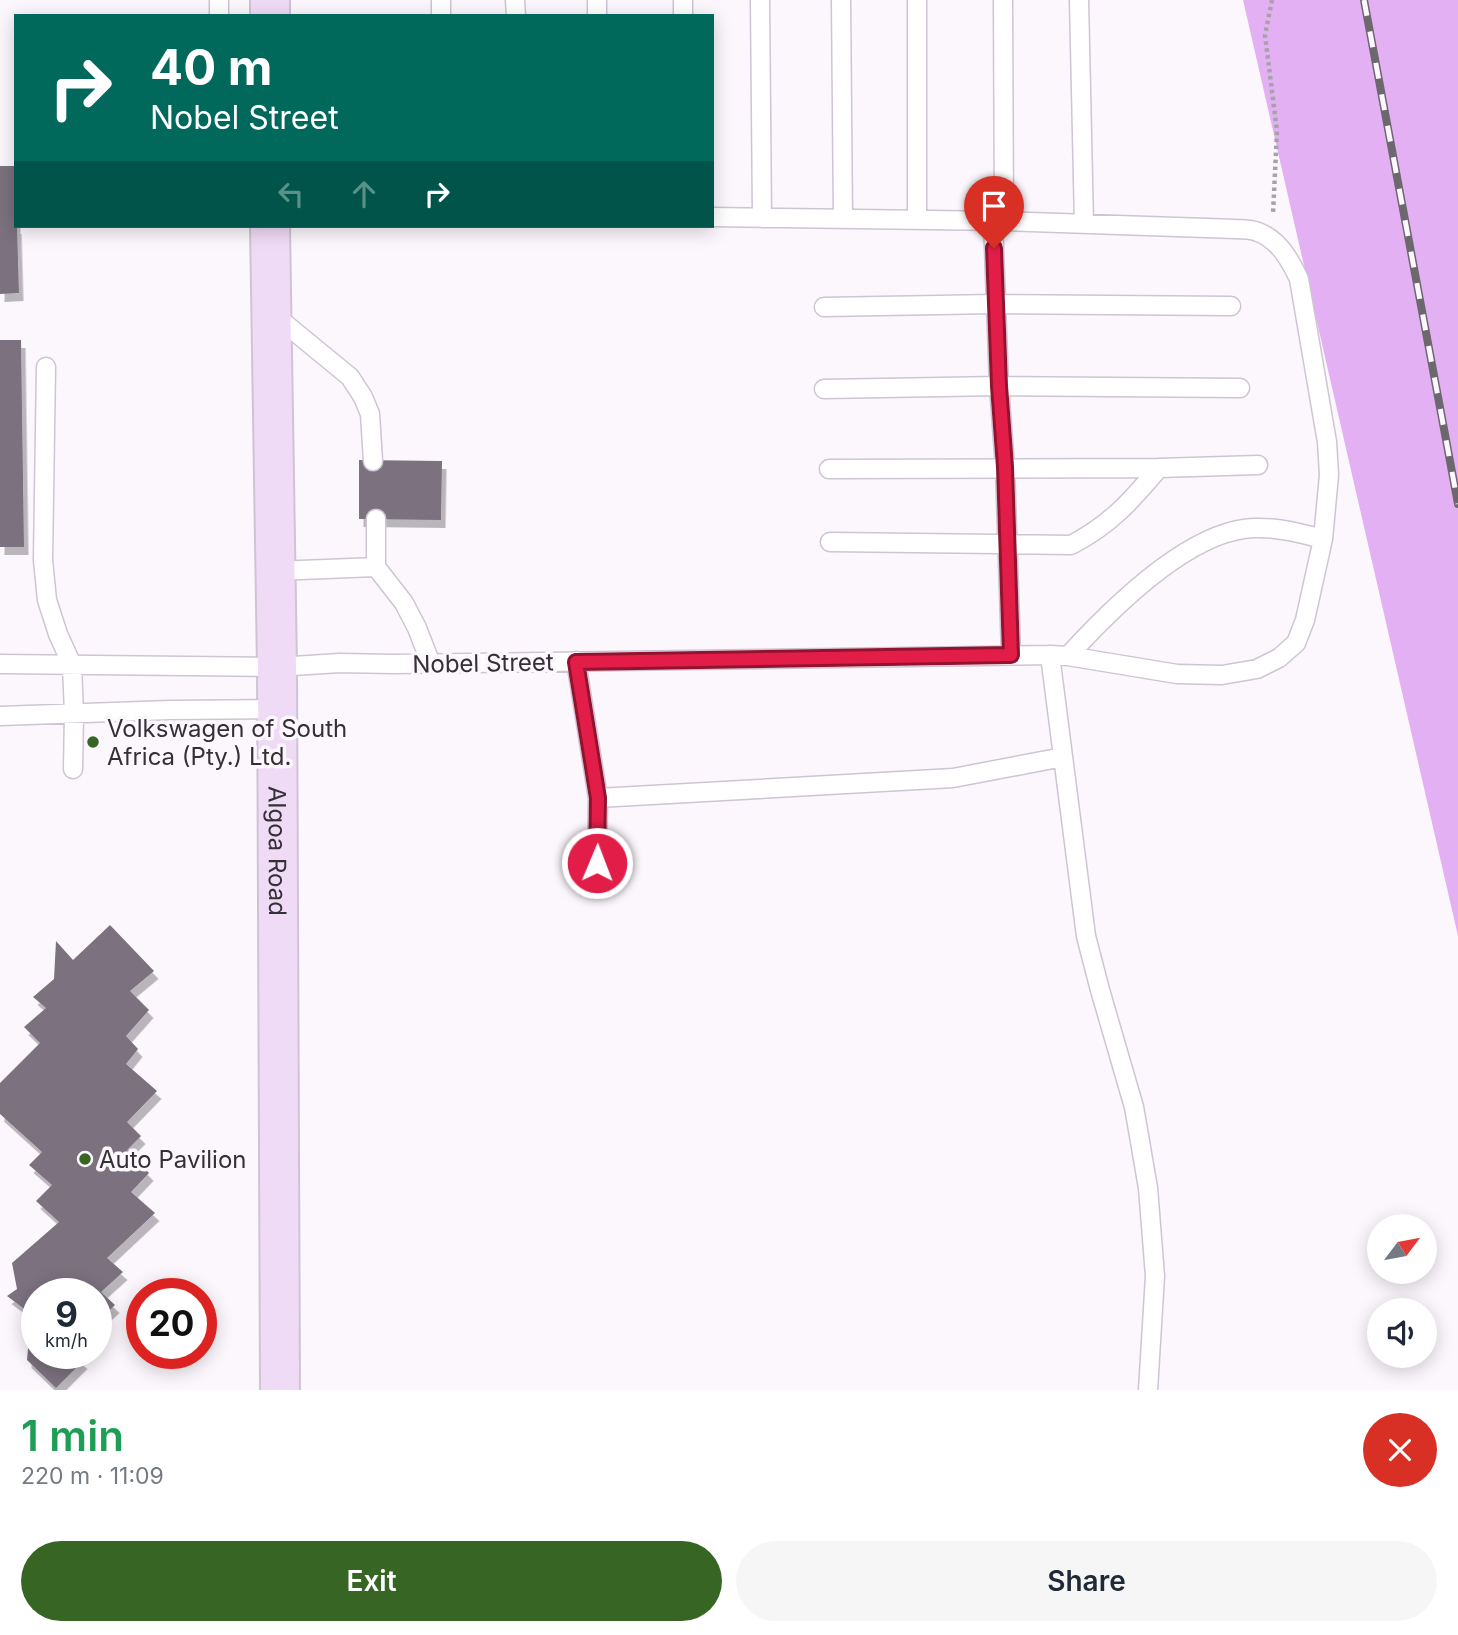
<!DOCTYPE html>
<meta charset="utf-8">
<style>
:root{--surface:#fff;--page:#f6f6f7;--text:#1f2937;--muted:#747a83;--accent:#376524}
body{margin:0;font-family:Inter,sans-serif;background:var(--page);color:var(--text);height:100vh;display:flex;flex-direction:column;font-size:26px;white-space:nowrap}
*{box-sizing:border-box;margin:0}
p{font-size:23px;color:var(--muted)}
.icon{flex:none;width:38px;height:38px;fill:none;stroke:currentColor;stroke-width:2;stroke-linecap:round;stroke-linejoin:round}
.map{position:relative;height:1390px;overflow:hidden}
.sheet{display:flex;flex-direction:column;background:var(--surface);flex:1}
.sheet>*{flex:none}
.banner{position:absolute;left:14px;top:14px;width:700px;height:214px;border-radius:0px;box-shadow:0 4px 18px #0003;background:#00695c;color:#fff;overflow:hidden}
.needle{width:46px;rotate:58deg}
.buttons{position:absolute;left:1367px;top:1214px;display:grid;gap:14px}
.buttons a{display:grid;place-items:center;width:70px;height:70px;border-radius:50%;background:var(--surface);box-shadow:0 4px 18px #0003;font-size:35px}
.speed{position:absolute;left:21px;top:1278px;display:flex;gap:14px;font-size:35px;font-weight:700;text-align:center}
.speed>*{display:grid;place-content:center;width:91px;height:91px;border-radius:50%;background:var(--surface);box-shadow:0 4px 18px #0003;line-height:1}
.speed small{font-size:18px;font-weight:400}
.speed .limit{border:10px solid #d22;background:#fff;color:#111}
.pin{position:absolute;display:grid;place-items:center;width:60px;height:60px;color:#fff;margin:-72px -30px;border-radius:50% 50% 50% 0;rotate:-45deg;box-shadow:0 0 7px #0007}
.pin .icon{rotate:45deg}
.me{position:absolute;width:77px;margin:-38px;rotate:1deg;stroke-linejoin:round;filter:drop-shadow(0 0 5px #0008)}
.turn{display:flex;align-items:center;gap:24px;height:147px;padding:0 21px;font-size:32px}
.turn .icon{width:91px;height:91px;stroke-width:2.5}
.turn b{display:block;font-size:49px;line-height:60px}
.lanes{display:flex;align-items:center;height:66px;padding:0 21px;background:#0003;justify-content:center;gap:35px;direction:ltr}
.lanes .off{opacity:.35}
.round{display:grid;place-items:center;flex:none;width:74px;height:74px;border-radius:37px;background:var(--page)}
.head{display:flex;align-items:center;justify-content:space-between;height:119px;padding:0 21px}
h1{font-size:42px;font-weight:600;line-height:52px;color:#1e9e55}
.button{display:flex;gap:14px;margin-top:auto;padding:14px 21px}
.button a{flex:1;height:80px;border-radius:42px;background:var(--accent);color:#fff;font-size:28px;font-weight:600;line-height:80px;text-align:center}
.button a+a{background:var(--page);color:var(--text)}
.map>svg:first-child{display:block}
.forest{fill:#e3b0f3}
.building{fill:#7b717f;filter:url(#shadow)}
.lines{fill:none;stroke-linecap:round;stroke-linejoin:round}
.lane-casing{stroke:#cfc4d3;stroke-width:21}
.secondary-casing{stroke:#cfc4d3;stroke-width:42}
.path{stroke:#a7a2a8;stroke-width:4.5;stroke-dasharray:3.5 3.5;stroke-linecap:butt}
.lane{stroke:#fff;stroke-width:18}
.secondary{stroke:#f0dbf6;stroke-width:38}
.rail-casing{stroke:#6c686e;stroke-width:8}
.rail{stroke:#fcf7fd;stroke-width:5;stroke-dasharray:16;stroke-linecap:butt}
.route-casing{stroke:#92132f;stroke-width:18}
.route{stroke:#e11d48;stroke-width:12}
.poi-dot{fill:#376524;stroke:#fcf7fd;stroke-width:2.5}
.labels{text-anchor:middle;dominant-baseline:central;stroke-width:7;stroke-linejoin:round;paint-order:stroke}
.street-label{font-size:24px;fill:#343036;stroke:#fcf7fd}
.poi-label{font-size:24px;fill:#343036;stroke:#fcf7fd;text-anchor:start}
</style>
<div class="map">
<svg width="1458" height="1390" viewBox="0 0 1458 1390">
<defs>
<filter id="shadow"><feDropShadow dx="4.5" dy="8" stdDeviation="0" flood-color="#0004"/></filter>
</defs>
<rect width="100%" height="100%" fill="#fcf7fd"/>
<path class="forest" d="M1243,0H1458V936Z"/>
<path class="building" d="M0,166H16V226H17L19,293L0,294Z
M0,340H21L24,547H0Z
M359,460L442,461L441,520L359,519Z
M110,925L154,971L130,991L149,1010L126,1036L138,1049L126,1064L157,1091L127,1122L141,1136L127,1150L149,1173L131,1192L155,1213L107,1258L123,1272L101,1292L115,1305L96,1323V1293H37V1353H73L83,1361L56,1388L27,1360L31,1314L7,1296L17,1289L12,1263L59,1222L36,1201L52,1185L29,1165L42,1152L0,1114V1083L40,1043L24,1027L46,1008L33,997L54,979L56,941L73,960Z"/>
<g class="lines">
<g class="lane-casing">
<path id="lane" d="M441,0V16
M515,0L516,16
M597,0V16
M683,0V16
M760,0L762,218
M841,0L843,219
M1003,0L1004,221
M1079,0L1084,224
M219,16V0
M917,219V0
M993,221L999,386L1005,467L1011,655
M824,307L995,304L1231,306
M272,313L350,377L363,397L370,414L373,461
M46,367L43,560L47,600L58,634L72,665L74,714L73,769
M824,389L999,386L1240,388
M829,469L1159,468L1258,465
M830,542L1071,545C1110,525 1131,501 1159,468
M376,567L404,603L417,628L431,664
M276,571L376,567V519
M1050,655L1086,936L1100,990L1134,1107L1148,1188L1155,1276L1148,1390
M1068,656C1110,610 1189,530 1254,528C1277,527 1300,533 1323,539
M576,661L598,798L953,778L1063,757
M0,664L277,667L340,663L394,664L1050,655L1068,656L1177,674L1222,675L1257,669L1279,658L1296,643L1305,620L1323,539L1329,475L1327,442L1299,279C1290,260 1279,240 1258,232C1251,229 1242,229 1235,229L1004,221L712,217
M0,716L170,710L277,709
M597,863L598,798"/>
</g>
<g class="secondary-casing">
<g id="secondary">
<path d="M270,0V16"/>
<path id="s1" d="M270,226L277,667L280,1390"/>
</g>
</g>
<path class="path" d="M1272,0L1265,35L1277,131L1273,214"/>
<use href="#lane" class="lane"/>
<use href="#secondary" class="secondary"/>
<g class="rail-casing">
<path id="rail" d="M1364,0L1458,504"/>
</g>
<use href="#rail" class="rail"/>
</g>
<g class="lines">
<g class="route-casing">
<path id="route" d="M597,863L598,798L576,662L1011,655L1005,467L999,386L994,248"/>
</g>
<use href="#route" class="route"/>
</g>
<g class="poi-dot">
<circle cx="93" cy="742" r="7"/>
<circle cx="85" cy="1159" r="7"/>
</g>
<g class="labels">
<g class="street-label">
<text transform="translate(483 663) rotate(-1)">Nobel Street</text>
<text stroke="none"><textPath href="#s1" startOffset="625">Algoa Road</textPath></text>
</g>
<g class="poi-label">
<text x="107" y="728">Volkswagen of South<tspan x="107" dy="28">Africa (Pty.) Ltd.</tspan></text>
<text x="99" y="1159">Auto Pavilion</text>
</g>
</g>
</svg>
<div class="buttons">
<a><svg class="needle" viewBox="-14 -14 28 28"><path d="M0-13l5 13h-10z" fill="#e53935"/><path d="M0 13l5-13h-10z" fill="#747a83"/></svg></a>
<a><svg class="icon" aria-label="sound" viewBox="0 0 24 24"><path d="M4 9h4l5-4v14l-5-4H4zM17 9q2 3 0 6"/></svg></a>
</div>
<div class="speed"><div>9<small>km/h</small></div><div class="limit">20</div></div>
<div class="pin" style="left:994px;top:248px;background:#d93025"><svg class="icon" aria-label="arrive" viewBox="0 0 24 24"><path d="M6 21V4h12l-3 4 3 4H6"/></svg></div>
<svg class="me" style="left:597px;top:863px" viewBox="-20 -20 40 40"><circle r="17" fill="#e11d48" stroke="#fff" stroke-width="3"/><path d="M0-11L8 9 0 5-8 9z" fill="#fff"/></svg>
<div class="banner">
<div class="turn"><svg class="icon" aria-label="right" viewBox="0 0 24 24"><path d="M7 20v-9h11M14 6l5 5-5 5"/></svg><div><b>40 m</b>Nobel Street</div></div>
<div class="lanes"><svg class="icon off" aria-label="left" viewBox="0 0 24 24"><path d="M17 20v-9H6M10 6l-5 5 5 5"/></svg><svg class="icon off" aria-label="ahead" viewBox="0 0 24 24"><path d="M12 20V5M6 11l6-6 6 6"/></svg><svg class="icon" aria-label="right" viewBox="0 0 24 24"><path d="M7 20v-9h11M14 6l5 5-5 5"/></svg></div>
</div>
</div>
<section class="sheet">
<div class="head"><div><h1>1 min</h1><p>220 m · 11:09</p></div><a class="round" style="background:#d93025;color:#fff"><svg class="icon" aria-label="close" viewBox="0 0 24 24"><path d="M6 6l12 12M18 6L6 18"/></svg></a></div>
<div class="button"><a>Exit</a><a>Share</a></div>
</section>
